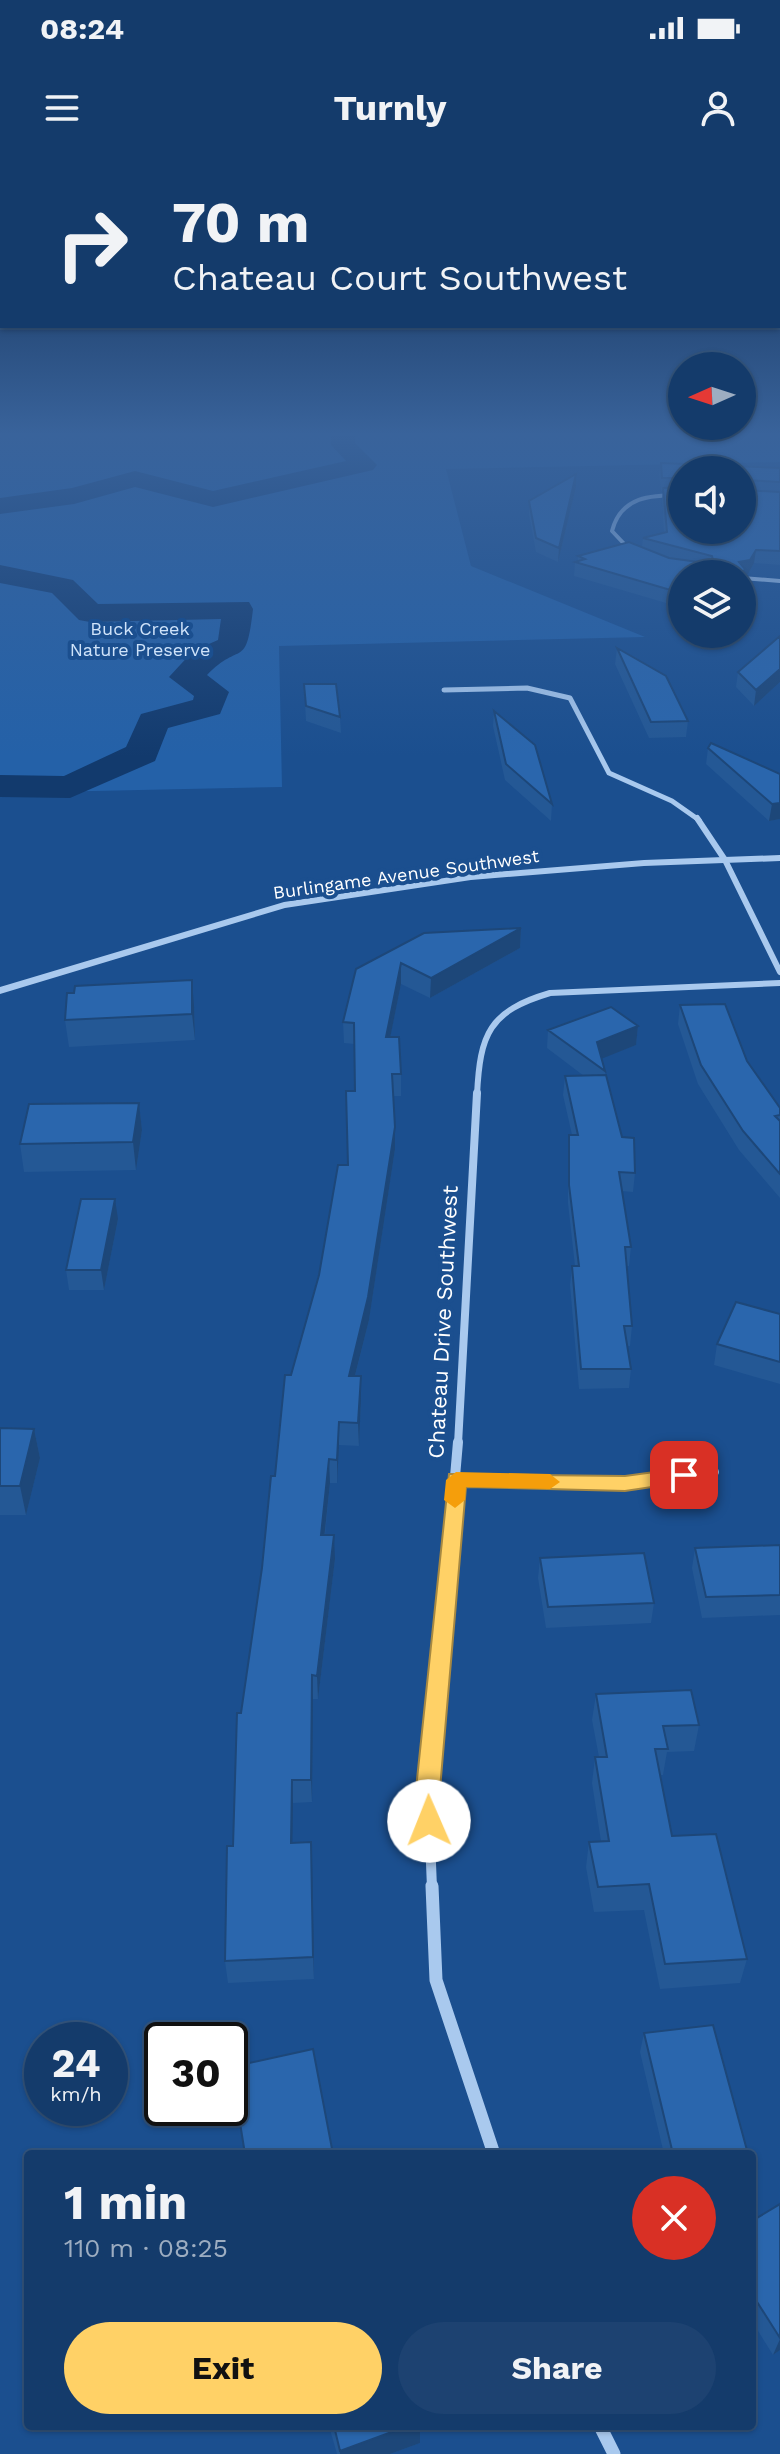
<!DOCTYPE html>
<meta charset="utf-8">
<style>
:root{--surface:#143b6b;--page:#1d4271;--text:#f1f3f6;--muted:#9dadc1;--line:#33557e;--accent:#ffd166}
body{margin:0;font-family:"Work Sans",sans-serif;background:var(--page);color:var(--text);height:100vh;display:flex;flex-direction:column;font-size:30px;white-space:nowrap}
*{box-sizing:border-box;margin:0}
p{font-size:26px;color:var(--muted)}
.icon{flex:none;width:44px;height:44px;fill:none;stroke:currentColor;stroke-width:2;stroke-linecap:round;stroke-linejoin:round}
.map{position:relative;flex:1;overflow:hidden}
.drawer{position:absolute;left:24px;top:1990px;width:732px;height:280px;display:flex;flex-direction:column;background:var(--surface);border-radius:8px;box-shadow:0 2px 6px #0004,0 0 0 2px var(--line)}
.drawer>*{flex:none}
.banner{position:absolute;left:0px;top:0px;width:780px;height:168px;box-shadow:0 2px 6px #0004,0 0 0 2px var(--line);background:#143b6b;color:var(--text);overflow:hidden}
.needle{width:52px;rotate:267deg}
.fabs{position:absolute;left:668px;top:192px;display:grid;gap:16px}
.fabs a{display:grid;place-items:center;width:88px;height:88px;border-radius:50%;background:var(--surface);box-shadow:0 2px 6px #0004,0 0 0 2px var(--line);font-size:40px}
.speed{position:absolute;left:24px;top:1862px;display:flex;gap:16px;font-size:40px;font-weight:700;text-align:center}
.speed>*{display:grid;place-content:center;width:104px;height:104px;border-radius:50%;background:var(--surface);box-shadow:0 2px 6px #0004,0 0 0 2px var(--line);line-height:1}
.speed small{font-size:20px;font-weight:400}
.speed .limit{border:4px solid #111;border-radius:12px;background:#fff;color:#111}
.pin{position:absolute;display:grid;place-items:center;width:68px;height:68px;color:#fff;margin:-34px;border-radius:16px;box-shadow:0 4px 12px #0006}
.me{position:absolute;width:88px;margin:-44px;rotate:359deg;stroke-linejoin:round;filter:drop-shadow(0 0 6px #0008)}
.turn{display:flex;align-items:center;gap:28px;height:168px;padding:0 40px;font-size:36px}
.turn .icon{width:104px;height:104px;stroke-width:2.5}
.turn b{display:block;font-size:56px;line-height:68px}
.round{display:grid;place-items:center;flex:none;width:84px;height:84px;border-radius:42px;background:var(--page)}
.headline{display:flex;align-items:center;justify-content:space-between;height:136px;padding:0 40px}
h1{font-size:48px;font-weight:700;line-height:60px}
.cta{display:flex;gap:16px;margin-top:auto;padding:16px 40px}
.cta a{flex:1;height:92px;border-radius:48px;background:var(--accent);color:#111;font-size:32px;font-weight:700;line-height:92px;text-align:center}
.cta a+a{background:var(--page);color:var(--text)}
.status{display:flex;justify-content:space-between;align-items:center;height:56px;padding:0 40px;background:var(--surface);direction:ltr}
.status svg{height:22px;fill:currentColor}
header{display:flex;justify-content:space-between;align-items:center;height:104px;padding:0 40px;background:var(--surface);font-size:36px;font-weight:700}
.map>svg:first-child{display:block}
.green{fill:#2461a8}
.lines{fill:none;stroke-linecap:round;stroke-linejoin:round}
.river{fill:#123a6d;fill-rule:evenodd}
.minor-far5{stroke:#a9c9ee;stroke-width:4}
.minor-far4{stroke:#a9c9ee;stroke-width:5}
.minor-far3{stroke:#a9c9ee;stroke-width:6}
.minor-far2{stroke:#a9c9ee;stroke-width:8}
.minor-far1{stroke:#a9c9ee;stroke-width:10}
.minor{stroke:#a9c9ee;stroke-width:13}
.tertiary{fill:#a9c9ee;fill-rule:evenodd}
.wall{fill:#245895;fill-rule:evenodd}
.shaded-wall{fill:#1d4779}
.building{fill:#2a66ad;stroke:#1d4779;stroke-width:2}
.route{fill:#ffd166;stroke:#a68842;stroke-width:2}
.slow{fill:#f59e0b}
.labels{text-anchor:middle;dominant-baseline:central;stroke-width:8;stroke-linejoin:round;paint-order:stroke}
.far-park-label{font-size:18px;fill:#cfe3fa;stroke:#1b4f8f}
.far-street-label{font-size:18px;fill:#fff;stroke:#1b4f8f}
.street-label{font-size:22px;fill:#fff;stroke:#1b4f8f}
</style>
<div class="status"><b>08:24</b><svg viewBox="0 0 49 12"><path d="M0 12V9h3v3zM5 12V6h3v6zM10 12V3h3v9zM15 12V0h3v12zM26 1h20v11H26zM47 4h2v5h-2z"/></svg></div>
<header><svg class="icon" aria-label="menu" viewBox="0 0 24 24"><path d="M4 6h16M4 12h16M4 18h16"/></svg>Turnly<svg class="icon" aria-label="person" viewBox="0 0 24 24"><circle cx="12" cy="8" r="4"/><path d="M4 21q1-7 8-7t8 7"/></svg></header>
<div class="map">
<svg width="780" height="2294" viewBox="0 0 780 2294">
<rect width="100%" height="100%" fill="#1b4f8f"/>
<path class="green" d="M0,275H780V302L446,309L471,406L645,477L279,486L282,627L0,633Z"/>
<g class="lines">
<path class="river" d="M331,275H355V283L377,305L373,310L213,347L135,327L74,344L0,354V338L72,328L135,311L213,331L346,301L331,285Z
M0,405L73,420L98,444L249,442L253,449C246,511 241,480 207,515L229,532L220,554L168,568L155,601L70,638L0,637V615L64,616L126,587L141,554L193,540L194,536L169,517L193,491L218,480L221,459L90,462L79,460L52,433L0,423Z"/>
<path class="minor-far5" d="M629,389L612,371C621,336 651,335 682,335
M742,418L780,421"/>
<path class="minor-far4" d="M444,530L527,528L570,538L609,613L672,641L699,660"/>
<path class="minor-far3" d="M697,658L725,700L780,812
M477,935C480,874 489,851 550,833L780,823"/>
<path class="minor-far2" d="M458,1284L477,933"/>
<path class="minor-far1" d="M456,1320L625,1323L714,1312
M432,1728L428,1629L458,1282"/>
<path class="minor" d="M432,1726L436,1820L494,1994
M600,2266L614,2294"/>
<path class="tertiary" d="M780,695V701L644,706L471,720L285,748L0,834V827L284,742L471,714L644,700Z"/>
</g>
<path class="wall" d="M661,303L780,308V405L754,403L748,414H744L742,425V414H682V444L666,443L574,416L575,402L578,401V396L642,387L643,378L664,373L662,340L663,330L661,331L659,315ZM682,310L742,370H682Z
M576,314V327L558,402L536,392L529,355V341Z
M780,476V522L754,546L736,527L738,512Z
M617,488L688,561L686,577L649,578L615,504Z
M304,524L340,557L341,573L306,561Z
M494,551L552,644L551,661L505,620L493,566Z
M708,588L780,614V659L769,661L706,604Z
M521,768L520,788L430,838L401,824L390,877L401,914V936H393L395,989L369,1160L355,1216L361,1239L359,1286L339,1285L337,1323H330L325,1375L335,1399L318,1539H313L312,1642L293,1643L292,1683L311,1682L314,1819L228,1823L225,1801L241,1553L291,1215L348,1005L355,931L354,884L344,883L343,862L356,809Z
M680,845L747,901L780,948V1038L739,990L698,924L678,864Z
M194,846L195,880L69,887L65,860Z
M638,866L636,885L602,898L605,911V915L622,977L635,1013L633,1032L622,1031L631,1087L629,1106H627L632,1166L630,1186H627L631,1209L629,1228L579,1229L570,1125L572,1106H575L568,1043V993L569,975H572L563,935L565,916H584L547,888L548,870Z
M139,943L142,970L136,1010L24,1012L20,984Z
M118,1059L104,1130H69L66,1110Z
M780,1154V1224L714,1205L717,1184Z
M0,1268L34,1269L40,1298L26,1355H0Z
M780,1385V1455L702,1458L692,1408L695,1388Z
M540,1398L654,1443L651,1463L546,1468L538,1418Z
M596,1534L699,1565L694,1591L667,1592L663,1615H660L672,1676L747,1799L740,1823L660,1829L644,1750L594,1752L586,1707L589,1682L601,1681L592,1623L595,1597H599L592,1560Z
M644,1873L748,1994H664L640,1892Z
M780,2044V2190L773,2195L752,2161V2061Z
M329,2266H420V2283L390,2294H337Z"/>
<path class="shaded-wall" d="M576,314V327L558,402L559,388Z
M756,390L754,403L748,414H744L742,425V414L739,402Z
M780,509V522L754,546L756,530Z
M780,643V659L769,661L772,644Z
M521,768L520,788L430,838L431,818Z
M401,803V824L386,898V877Z
M192,820L194,846L195,880L192,854Z
M638,866L636,885L596,901L597,882Z
M139,943L142,970L136,1010L133,982Z
M395,967V989L369,1160L349,1239V1216Z
M115,1039L118,1059L104,1130L101,1110Z
M361,1216V1239L359,1286L358,1263Z
M339,1262V1285L337,1323V1300Z
M34,1269L40,1298L26,1355L20,1326Z
M329,1299L330,1323L322,1398L321,1375Z
M334,1375L335,1399L318,1539L317,1516Z
M312,1515L313,1539L312,1642L311,1620Z
M292,1620L293,1643L292,1706L291,1683Z
M311,1682L312,1705L314,1819L313,1797Z
M780,2179V2190L773,2195Z
M408,2266H420V2283L390,2294H340V2291Z"/>
<path class="building" d="M661,303L780,308V322L744,320L742,322V310H682V318H662Z
M576,314L559,388L536,378L529,341Z
M682,327V370H742V329L743,330L780,332V391L756,390L750,400L739,402L745,409L742,414H682V430L667,429L575,402L585,399L578,396L629,382L669,398L714,404L712,396L643,378L667,372L663,328Z
M780,476V509L756,530L738,512Z
M617,488L666,516L688,561L651,562Z
M304,524H336L340,557L306,546Z
M494,551L535,585L552,644L506,604Z
M711,583L780,614V643L772,644L708,588Z
M521,768L431,818L401,803L386,877H399L401,914H392L395,967L368,1137L349,1216H361L358,1263L339,1262L337,1300L329,1299L321,1375H334L317,1516L312,1515L311,1620H292L291,1683L311,1682L313,1797L225,1801L227,1686H233L237,1553H241L262,1408L271,1316H275L285,1215H291L319,1115L338,1005H348L346,931H355L354,863L343,862L356,809L424,773Z
M192,820V854L65,860L67,833H74L75,826Z
M725,844L747,901L780,948V955L775,956L780,961V1014L743,971L701,905L680,845Z
M611,847L638,866L597,882L605,911L548,870Z
M606,915L622,977L634,978L635,1013L619,1012L631,1087H625L632,1166H624L631,1209H581L572,1106H579L569,1025V975H578L565,916Z
M139,943L133,982L20,984L29,944Z
M81,1039H115L101,1110H66Z
M736,1142L780,1154V1202L717,1184Z
M0,1268L34,1269L20,1326H0Z
M780,1385V1435L706,1437L695,1388Z
M644,1393L654,1443L548,1447L540,1398Z
M691,1530L699,1565L663,1566L668,1589H655L672,1676L716,1674L747,1799L665,1804L649,1724L598,1727L589,1682L609,1681L595,1597H607L596,1534Z
M713,1865L748,1994H673L644,1873Z
M313,1889L333,1994H245L231,1907Z
M780,2044V2178L752,2134V2061Z
M334,2266H408L340,2291Z"/>
<linearGradient id="sky" x2="0" y2="1"><stop stop-color="#0f2b4f"/><stop offset="0.46" stop-color="#39639b"/><stop offset="1" stop-color="#39639b" stop-opacity="0"/></linearGradient>
<rect width="780" height="596" fill="url(#sky)"/>
<path class="route" d="M684,1308L695,1315L692,1321L625,1331L466,1327L440,1629L442,1661L438,1669L429,1672L421,1669L416,1629L449,1314L625,1316Z"/>
<path class="slow" d="M456,1312L550,1314L560,1322L550,1329L466,1327L465,1340L455,1348L444,1340L446,1320Z"/>
<g class="labels">
<g class="far-park-label">
<text x="140" y="468">Buck Creek<tspan x="140" dy="21">Nature Preserve</tspan></text>
</g>
<g class="far-street-label">
<text transform="translate(406 714) rotate(-8)">Burlingame Avenue Southwest</text>
</g>
<g class="street-label">
<text transform="translate(443 1162) rotate(-87)">Chateau Drive Southwest</text>
</g>
</g>
</svg>
<div class="fabs">
<a><svg class="needle" viewBox="-14 -14 28 28"><path d="M0-13l5 13h-10z" fill="#e53935"/><path d="M0 13l5-13h-10z" fill="#9dadc1"/></svg></a>
<a><svg class="icon" aria-label="sound" viewBox="0 0 24 24"><path d="M4 9h4l5-4v14l-5-4H4zM17 9q2 3 0 6"/></svg></a>
<a><svg class="icon" aria-label="layers" viewBox="0 0 24 24"><path d="M12 4l9 5-9 5-9-5zM3 14l9 5 9-5"/></svg></a>
</div>
<div class="speed"><div>24<small>km/h</small></div><div class="limit">30</div></div>
<div class="pin" style="left:684px;top:1315px;background:#d93025"><svg class="icon" aria-label="arrive" viewBox="0 0 24 24"><path d="M6 21V4h12l-3 4 3 4H6"/></svg></div>
<svg class="me" style="left:429px;top:1661px" viewBox="-20 -20 40 40"><circle r="19" fill="#fff"/><path d="M0-13L10 11 0 6-10 11z" fill="#ffd166"/></svg>
<div class="banner">
<div class="turn"><svg class="icon" aria-label="right" viewBox="0 0 24 24"><path d="M7 20v-9h11M14 6l5 5-5 5"/></svg><div><b>70 m</b>Chateau Court Southwest</div></div>
</div>
<section class="drawer">
<div class="headline"><div><h1>1 min</h1><p>110 m · 08:25</p></div><a class="round" style="background:#d93025;color:#fff"><svg class="icon" aria-label="close" viewBox="0 0 24 24"><path d="M6 6l12 12M18 6L6 18"/></svg></a></div>
<div class="cta"><a>Exit</a><a>Share</a></div>
</section>
</div>
